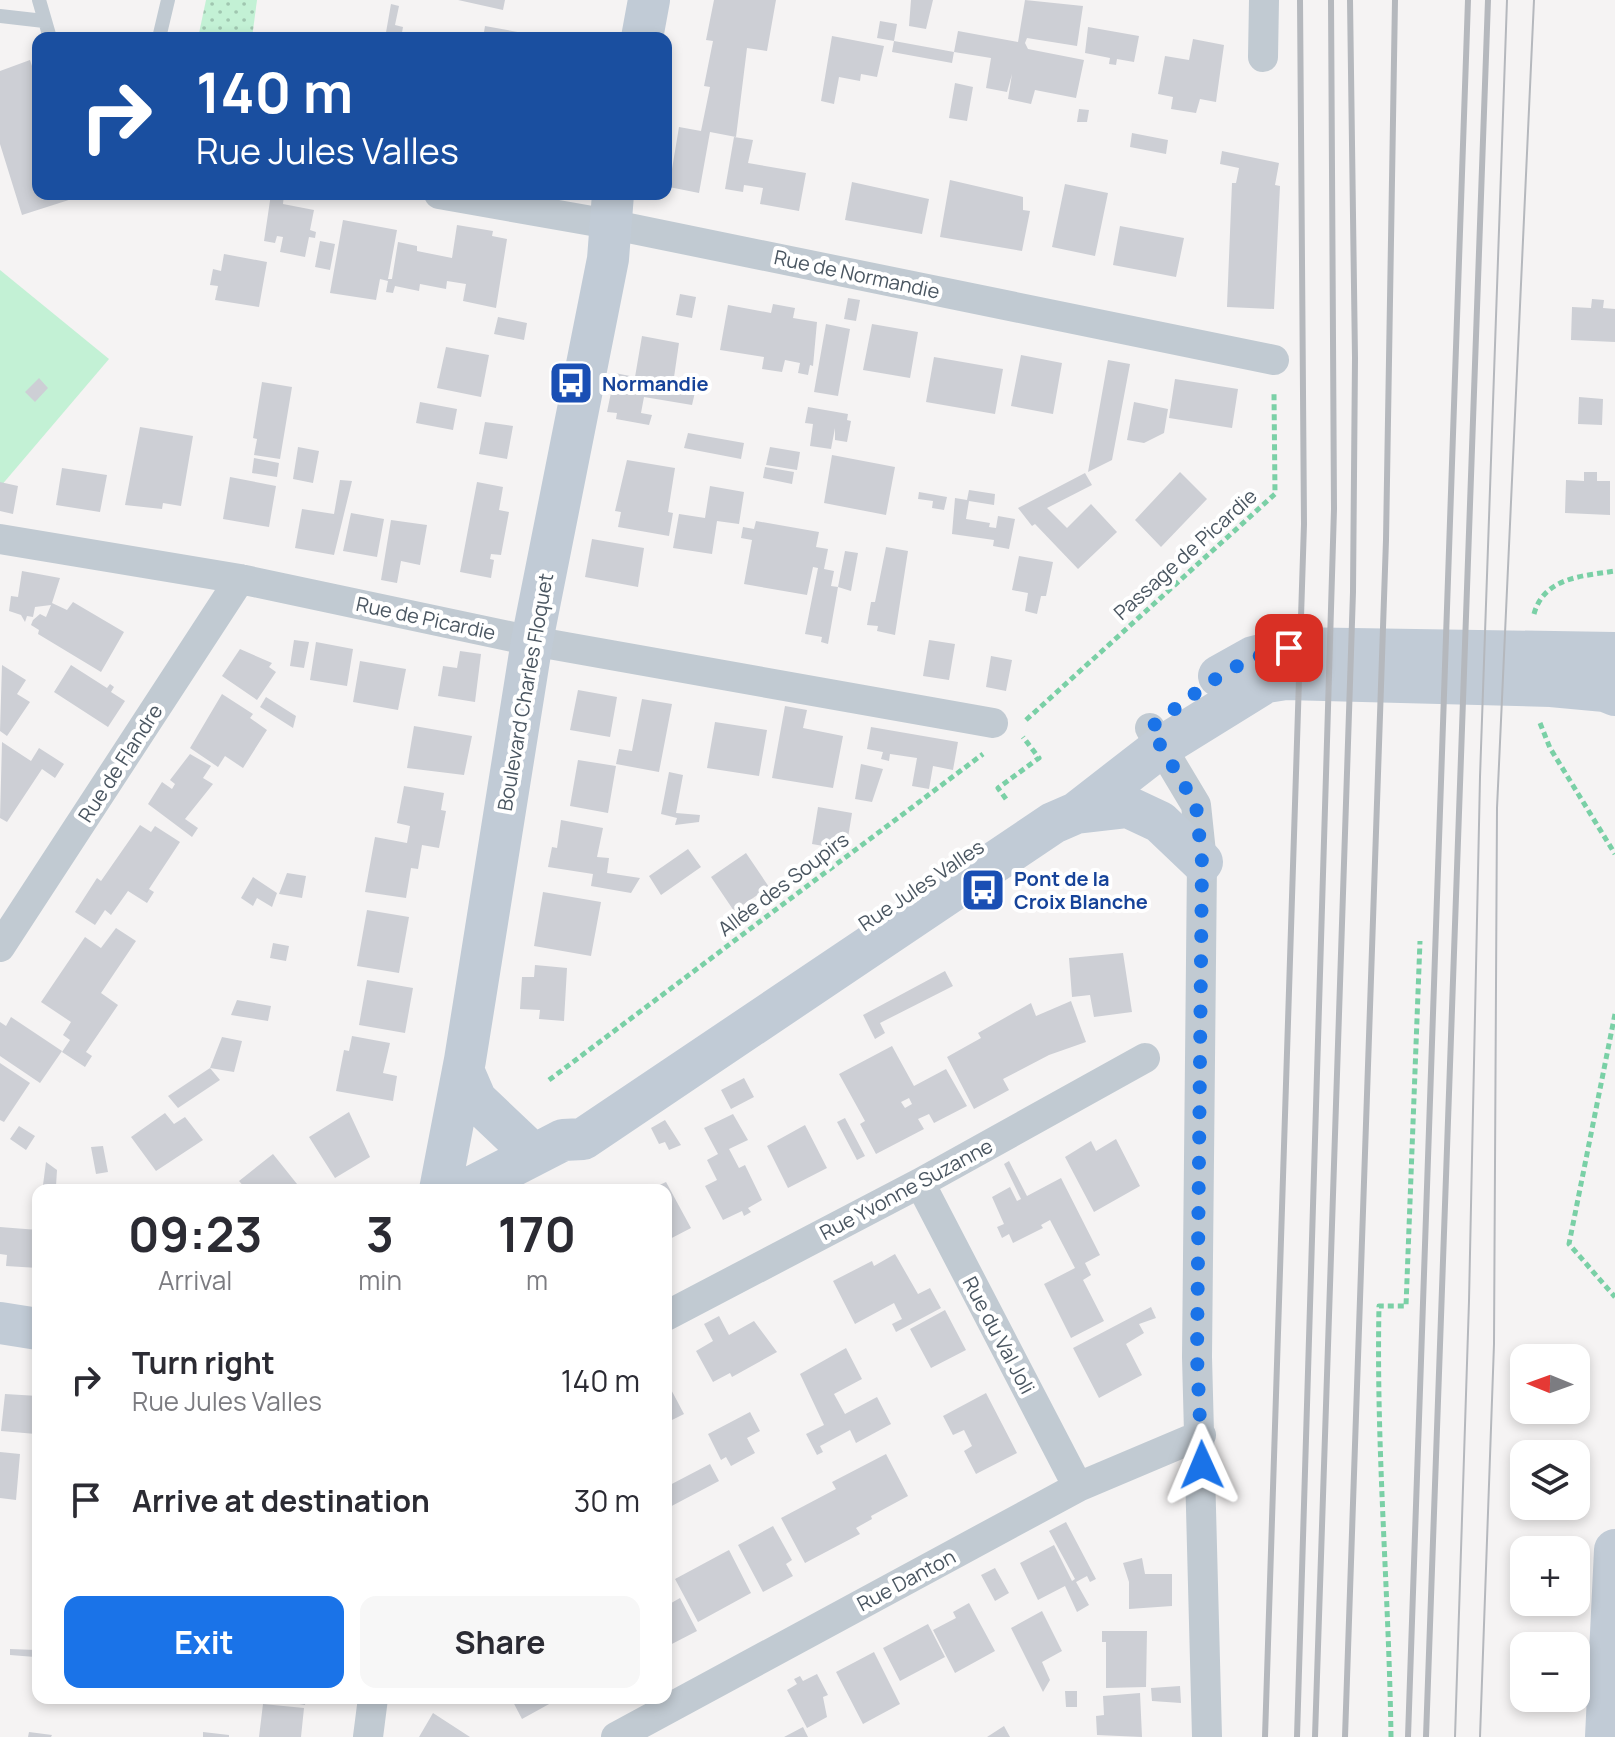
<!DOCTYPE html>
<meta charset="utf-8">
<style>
:root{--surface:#fff;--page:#f7f7f7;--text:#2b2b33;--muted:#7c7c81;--accent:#1a73e8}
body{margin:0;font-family:Manrope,sans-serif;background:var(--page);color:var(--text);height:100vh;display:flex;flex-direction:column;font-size:30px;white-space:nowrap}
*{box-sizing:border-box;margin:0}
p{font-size:26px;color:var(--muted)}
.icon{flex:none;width:44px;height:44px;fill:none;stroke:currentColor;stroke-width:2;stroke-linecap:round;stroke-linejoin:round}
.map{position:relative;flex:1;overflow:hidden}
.sheet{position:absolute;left:32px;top:1184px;width:640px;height:520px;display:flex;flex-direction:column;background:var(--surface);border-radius:16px;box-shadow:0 4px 12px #0003}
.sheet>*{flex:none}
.guide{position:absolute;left:32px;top:32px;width:640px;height:168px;border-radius:16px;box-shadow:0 4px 12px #0003;background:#1a4fa0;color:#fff;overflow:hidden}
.needle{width:52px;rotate:271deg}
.tools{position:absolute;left:1510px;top:1344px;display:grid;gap:16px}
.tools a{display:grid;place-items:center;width:80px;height:80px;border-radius:16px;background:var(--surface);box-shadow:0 4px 12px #0003;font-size:40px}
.pin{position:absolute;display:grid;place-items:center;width:68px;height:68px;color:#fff;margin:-34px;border-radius:16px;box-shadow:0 4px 12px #0006}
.me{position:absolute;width:88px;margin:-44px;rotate:359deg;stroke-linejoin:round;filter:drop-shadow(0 0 6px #0008)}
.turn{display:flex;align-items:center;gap:28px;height:168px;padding:0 32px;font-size:36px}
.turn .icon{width:104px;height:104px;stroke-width:2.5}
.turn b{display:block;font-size:56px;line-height:68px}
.eta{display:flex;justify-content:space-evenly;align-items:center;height:136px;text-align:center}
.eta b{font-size:48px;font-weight:700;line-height:56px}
.button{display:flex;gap:16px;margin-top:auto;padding:16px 32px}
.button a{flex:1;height:92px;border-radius:16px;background:var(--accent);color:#fff;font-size:32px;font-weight:700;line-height:92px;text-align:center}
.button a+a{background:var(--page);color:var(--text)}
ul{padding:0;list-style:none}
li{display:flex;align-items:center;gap:24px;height:120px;padding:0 32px}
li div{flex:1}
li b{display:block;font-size:30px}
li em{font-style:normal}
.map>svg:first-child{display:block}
.garden{fill:url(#garden-dots)}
.pitch{fill:#c3f1d5}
.building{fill:#cdcfd5;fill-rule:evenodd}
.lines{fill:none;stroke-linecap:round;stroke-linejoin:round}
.path{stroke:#7ad0a6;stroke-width:5;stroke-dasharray:6 4;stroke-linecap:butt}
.lane{stroke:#c1cad2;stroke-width:14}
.street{stroke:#c1cad2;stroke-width:30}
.secondary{stroke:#c1cbd6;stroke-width:42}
.tram{stroke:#b5b8bd;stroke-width:2}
.rail{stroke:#b5b8bd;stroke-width:6}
.route{stroke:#1a73e8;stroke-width:14;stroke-dasharray:0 25.2}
.labels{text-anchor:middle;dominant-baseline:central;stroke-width:8;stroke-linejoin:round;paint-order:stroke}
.street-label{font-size:20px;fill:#4a5661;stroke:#fff}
.transit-label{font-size:20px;font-weight:bold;fill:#164399;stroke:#fff;text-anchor:start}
</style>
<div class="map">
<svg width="1615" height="1737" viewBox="0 0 1615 1737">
<defs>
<pattern id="garden-dots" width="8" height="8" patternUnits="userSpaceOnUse" patternTransform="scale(2)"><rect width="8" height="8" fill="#c3f1d5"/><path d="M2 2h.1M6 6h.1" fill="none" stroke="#a0c6b0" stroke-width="1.8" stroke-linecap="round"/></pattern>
</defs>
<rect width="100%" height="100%" fill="#f5f3f3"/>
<path class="garden" d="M206,0H257L252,38H198Z"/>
<path class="pitch" d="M0,270L109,359L0,487Z"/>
<path class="building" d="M458,0H505L503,10Z
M714,0H776L767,51L747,48L736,137L710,132L699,193L669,187L679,127L701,131L710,87L704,86L713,41L706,40Z
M911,0H933L926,29L909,26Z
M1025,0L1083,6L1077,46L1027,38L1025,43L1028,49L1084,60L1076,98L1035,90L1031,104L1008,99L1012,74L1007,92L986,88L991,58L954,52L958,31L1018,42Z
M391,4L399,6L395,25L403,27L401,38H385Z
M880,21L897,24L894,41L877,38Z
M485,26L534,35L542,38H483Z
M1088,27L1139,36L1134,62L1117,59L1116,65L1109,64L1110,58L1085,53Z
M832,36L884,46L877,77L861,74L860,81L839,77L834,104L821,101Z
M1193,39L1224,45L1216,102L1200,99L1196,113L1171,109L1173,97L1158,94L1165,56L1189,60Z
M894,41L954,52L952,63L892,52Z
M30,60L38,84V194H73L75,198L22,215L0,144V71Z
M955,83L973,87L967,121L949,118Z
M1079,109L1089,110L1087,122H1077Z
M1132,133L1168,140L1166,154L1130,147Z
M734,137L753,140L748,163L806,173L799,211L760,204L763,188L744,185L743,192L725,189Z
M1222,151L1279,163L1275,185L1280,186L1274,309L1227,307L1232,183H1236L1239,168L1220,164Z
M950,180L1023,197V210L1030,211L1022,251L940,237Z
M852,182L929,199L922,234L845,220Z
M1065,184L1108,193L1095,256L1052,247Z
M271,194H284L283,204L314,210L310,230L316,232L315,238L309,237L305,257L280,252L283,237L277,236L275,243L264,241Z
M343,220L397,230L388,279H392L398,242L417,246V251L452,258L457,225L493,231L492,236L507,239L496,308L463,301L466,284L447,281L446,289L420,284L419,291L395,286L393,293L386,292L388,281L380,279L376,300L330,293Z
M1120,226L1184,238L1176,277L1113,265Z
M320,241L335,244L330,270L315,267Z
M224,254L267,262L259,307L215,300L218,286L210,285L213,269L221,271Z
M680,294L696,297L692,318L676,315Z
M848,298L860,300L856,321L844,319Z
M1592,299L1604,300L1603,308L1615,309V342L1571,340L1572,307L1591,308Z
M773,304L795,308L793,318L817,322L813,366L810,365L808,375L798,373L800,363L785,360L782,372L762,369L764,357L720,350L728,305L771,313Z
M498,317L527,323L524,340L494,334Z
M826,324L850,329L838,396L814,392Z
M872,324L918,332L910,378L863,370Z
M642,336L679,343L673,384L696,388L692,405L644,397L641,413L652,415L649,425L616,419L617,413L607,412L615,373L635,377Z
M446,347L489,355L481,397L437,388Z
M1021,355L1062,363L1053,414L1011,406Z
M934,357L1003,369L995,414L926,402Z
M1108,360L1130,364L1112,460L1088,472Z
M39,378L48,388L35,402L25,392Z
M1175,379L1238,389L1232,428L1169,418Z
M262,382L292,387L280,459L254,455L257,439L253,438Z
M1579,397L1603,399L1602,425L1578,424Z
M420,402L457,409L453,430L416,423Z
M1134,402L1168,409L1164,433L1144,443L1127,440Z
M808,407L848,414L847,420L851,421L847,442L835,440V428L831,449L810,446L813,424L805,423Z
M485,422L513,426L507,459L479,454Z
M140,427L193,436L181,506L163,503L162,509L125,505Z
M688,433L744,443L741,459L684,448Z
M298,447L319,451L313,483L293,479Z
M770,447L800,452L797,470L766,465Z
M832,455L895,467L886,515L824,503Z
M254,458L279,463L277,477L252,473Z
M627,460L675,468L668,512L673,513L669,536L618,527L621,512L615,511Z
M765,467L794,472L792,484L763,478Z
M62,468L107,475L100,512L56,505Z
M1180,472L1207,499L1161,547L1135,520Z
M1584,472H1597V481H1610V515L1565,513L1566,480L1584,481Z
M1085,473L1092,485L1047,508L1067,528L1091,504L1117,532L1078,569L1035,524L1032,526L1018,508Z
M230,477L276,486L269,527L223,519Z
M340,480L352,481L334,555L295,548L302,509L334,514Z
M0,482L18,486L13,514L0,511Z
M477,482L503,487L499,510L509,512L501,555L491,554L490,559L494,560L491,578L460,572Z
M710,486L744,492L739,524L717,521L712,554L673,548L679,514L705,518Z
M969,490L995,494L994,505L969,501L966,519L990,523L989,527L996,528L998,516L1015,519L1009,549L993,546L994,540L952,534L955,498L967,500Z
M919,492L947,497L944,510L932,508L933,501L918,499Z
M351,513L384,519L377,557L343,551Z
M391,520L427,525L420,565L401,561L397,583L381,580Z
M756,521L819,532L816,547L828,549L824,569L834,571L831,586L838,587L828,644L821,642L822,637L805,634L818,568L813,567L807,595L744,584L752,540L741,538L743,527L754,529Z
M592,539L644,548L638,587L585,577Z
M886,547L908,551L895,635L877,631L878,626L867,625L871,602H875Z
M845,551L858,553L851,591L838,587Z
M1019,556L1053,562L1046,596H1041L1037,614L1025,611L1028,593L1012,590Z
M22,571L60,578L52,603L67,610L73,602L124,632L101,672L38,634L39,630L31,625L33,620L40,614L46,617L51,605L35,607L33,617L27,616L25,622L21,615L9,611L11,596L18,597Z
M294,640L309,642L304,668L290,666Z
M929,640L955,644L949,680L923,676Z
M316,642L353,649L347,686L310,680Z
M240,649L272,663L269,667L276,672L257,700L222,676Z
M460,651L481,654L475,702L438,696L443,666L457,668Z
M991,656L1012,660L1006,691L986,687Z
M360,661L406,669L398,710L353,702Z
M2,665L26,680L17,694L30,702L7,736L0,731Z
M71,665L107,688L110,684L114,687L111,692L125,701L108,727L54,692Z
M578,690L617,697L610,737L570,730Z
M222,694L253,714L250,718L267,730L243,768L225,756L218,767L190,748Z
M266,697L296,716L293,728L260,707Z
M642,699L672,704L659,772L616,764L619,749L632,751Z
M785,706L807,710L803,728L843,736L833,788L772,778Z
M715,722L767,730L759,776L707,768Z
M414,726L472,736L464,775L407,768Z
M871,727L958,742L953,770L933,766L929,789L912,786L917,758L890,754L889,761L881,759L883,752L867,749Z
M2,742L31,761L39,748L64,764L55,778L42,769L7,822L0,818Z
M190,754L211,766L203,778L213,784L185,819L198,828L192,837L148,804L162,782L172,789L175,784L170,780Z
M578,760L616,766L608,813L570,806Z
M861,764L883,769L872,802L855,799Z
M669,772L683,775L676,813L700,815L699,822L675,825L677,818L661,814Z
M404,786L444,793L441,810L446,811L439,848L422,845L418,869L411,868L406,898L365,892L375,837L407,843L410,826L397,823Z
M818,807L852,813L846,850L812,844Z
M561,820L603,828L597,857L609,858L607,873L640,878L631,893L591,886L593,874L548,867L552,847L557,848Z
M140,825L151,832L155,826L180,842L149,889L154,892L147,903L128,891L111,915L105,910L95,925L75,912L97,878L101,881Z
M688,849L701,867L661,895L649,876Z
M746,853L769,887L734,911L711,877Z
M287,873L306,876L302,898L279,894Z
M253,877L277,893L272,907L257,898L253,906L241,898Z
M543,892L601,902L591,956L534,946Z
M367,910L409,917L399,973L357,966Z
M116,928L136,941L101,993L118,1005L86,1052L92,1056L85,1067L62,1052L70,1040L63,1035L71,1022L41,1002L85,937L101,948Z
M273,943L289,946L286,961L270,958Z
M1123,953L1132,1012L1094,1017L1090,995L1072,997L1069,958Z
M535,965L567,968L564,1021L539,1019L540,1010L520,1009L522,977H534Z
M945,971L953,986L880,1023L885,1033L875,1039L863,1015Z
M367,980L413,988L405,1033L359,1025Z
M237,1000L271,1006L268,1021L231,1015Z
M1071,1001L1086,1042L1049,1055L1003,1079L1009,1090L974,1109L947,1057L981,1038L978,1033L1031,1003L1036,1016Z
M11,1017L62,1051L40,1083L0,1056V1022L6,1026Z
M352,1036L390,1043L383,1073L397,1076L393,1101L336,1091L344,1050L349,1051Z
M222,1037L242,1041L234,1072L210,1068L220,1080L178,1108L168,1096L210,1068Z
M892,1046L914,1086L946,1069L967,1106L934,1123L929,1114L918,1119L924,1129L876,1154L860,1124L865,1121L839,1074ZM909,1098L912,1104L905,1108L901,1102Z
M0,1063L30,1083L4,1122L0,1120Z
M744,1078L754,1097L731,1109L721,1090Z
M349,1112L370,1157L335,1178L309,1137Z
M165,1113L174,1124L185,1117L203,1140L156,1171L131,1137Z
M733,1114L748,1140L729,1149L739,1168L745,1165L762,1200L748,1208L751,1212L744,1216L742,1211L723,1220L705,1186L717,1180L707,1160L718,1154L704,1128Z
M845,1118L865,1156L857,1160L837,1122Z
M665,1120L681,1145L669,1150L665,1142L659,1144L651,1128Z
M805,1125L827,1168L788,1188L767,1146Z
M19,1126L35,1136L26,1150L10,1139Z
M1116,1139L1140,1186L1094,1212L1065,1157L1091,1141L1096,1151Z
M103,1146L108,1172L96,1174L91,1147Z
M273,1154L297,1184L290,1190H247L239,1181Z
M1009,1161L1027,1196L1061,1178L1100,1255L1085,1263L1091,1275L1083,1280L1104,1321L1071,1338L1044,1284L1075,1268L1050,1220L1041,1225L1043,1228L1013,1243L1009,1234L1002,1238L997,1227L1004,1224L992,1197L1010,1187L1017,1201L1021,1199L1004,1164Z
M46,1162L57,1170L56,1186L43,1185Z
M666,1182L691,1228L666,1241V1190H649Z
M0,1227L38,1230V1268L6,1266L7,1255L0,1254Z
M895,1254L918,1294L930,1288L941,1308L896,1332L892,1324L902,1319L894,1303L855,1324L833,1281L872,1261L874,1266Z
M1151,1307L1156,1318L1139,1324L1144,1333L1126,1344L1142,1375L1099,1398L1073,1348Z
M945,1310L966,1350L931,1368L910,1329Z
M719,1316L729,1335L754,1321L777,1352L732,1377L730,1373L713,1382L696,1351L713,1341L704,1324Z
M846,1348L862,1379L834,1394L845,1414L877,1397L891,1424L856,1443L850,1430L820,1446L823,1452L817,1455L806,1434L824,1425L800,1374Z
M666,1380L684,1414L666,1423Z
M986,1393L1017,1453L976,1474L964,1451L972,1446L964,1430L953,1435L943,1416Z
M5,1394L38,1396L36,1434L1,1431Z
M750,1412L760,1431L747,1438L755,1453L731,1466L726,1457L721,1460L708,1434Z
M0,1452L20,1454L16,1500L0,1498Z
M886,1454L908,1496L871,1516L872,1519L856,1528L860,1534L805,1563L781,1518L836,1489L832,1482Z
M710,1464L719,1481L666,1509V1487Z
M1066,1522L1096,1579L1090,1582L1087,1576L1076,1582L1089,1605L1077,1612L1065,1586L1038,1600L1020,1563L1054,1545L1072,1581L1075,1579L1049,1531Z
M773,1526L792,1560L786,1564L793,1576L763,1592L738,1545Z
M729,1550L751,1593L698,1622L675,1579Z
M1142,1558L1145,1574H1172V1606L1129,1609V1582L1123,1563Z
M995,1568L1009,1593L995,1601L981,1575Z
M680,1598L697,1631L666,1647V1606Z
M969,1603L995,1651L955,1673L933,1630L956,1618L953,1612Z
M1042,1611L1062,1651L1042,1662L1050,1680L1043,1692L1011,1628Z
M928,1624L945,1657L900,1681L883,1648Z
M1102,1631H1147L1146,1687L1106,1688V1642H1102Z
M10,1649L37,1650L35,1657L10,1655Z
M874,1652L900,1704L863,1724L836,1672Z
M817,1674L828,1695L823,1697L827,1717L807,1728L787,1690L797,1684L794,1679L800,1676L803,1681Z
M1180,1686L1181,1703L1152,1701L1151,1688Z
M1065,1691H1077V1707H1066Z
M1140,1693L1142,1737L1097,1735L1096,1716L1104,1715L1103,1696Z
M230,1698H260L259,1703Z
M264,1698H306L305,1705Z
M511,1698H560L522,1719Z
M263,1704L304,1708L301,1737H259Z
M433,1713L470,1737H419Z
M1004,1726L1010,1737H987Z
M803,1727L808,1737H784Z
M29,1732L52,1735L51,1737H28Z
M203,1732L229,1735V1737H203Z"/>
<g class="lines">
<path class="path" d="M1534,614C1544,577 1583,576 1615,571
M1026,720L1275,494L1274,393
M1540,723L1550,748L1615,854
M1006,799L998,788L1039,758L1023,737
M1615,1014L1569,1244L1615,1297
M549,1080L983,754
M1391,1737C1389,1593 1376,1450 1379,1306H1406L1420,941"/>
<path class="lane" d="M39,0L50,38
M0,16L44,21
M159,38L168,0"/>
<path class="street" d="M1263,57L1264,0
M439,194L609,224L1274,360
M0,539L240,579L532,641L993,723
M1150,728L1196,805L1202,862L1197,1357L1207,1737
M0,947L240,579
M920,1183L1078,1487
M666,1316L920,1183L1145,1058
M368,1737L373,1698
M616,1737L1078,1487L1201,1435"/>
<path class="secondary" d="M642,38L649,0
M1219,676L1253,657L1289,648L1615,653
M1076,813L1128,807L1160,822L1202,862
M463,1070L476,1100L534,1155
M440,1190L465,1060L532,641L608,259L613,194
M466,1190L563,1140L583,1139L1053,823L1076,813L1161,747L1266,682L1286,679L1551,686L1605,691L1615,695
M0,1323L38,1329
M1606,1737L1615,1550"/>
<path class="tram" d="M1455,1737L1469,1301L1480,777L1507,0
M1480,1737L1494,1344L1497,808L1534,0"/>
<path class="rail" d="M1265,1737L1304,524L1300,0
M1297,1737L1334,509L1331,0
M1315,1737L1353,592L1355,358L1350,0
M1345,1737L1386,540L1395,0
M1408,1737L1468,0
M1426,1737L1488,0"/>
</g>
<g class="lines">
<path class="route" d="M1202,1465L1197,1357L1202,862L1196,805L1150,728C1194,695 1234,657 1289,648"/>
</g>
<defs>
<g id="bus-square" transform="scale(2.3)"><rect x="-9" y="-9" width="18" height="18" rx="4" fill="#1a4fb4" stroke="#fff"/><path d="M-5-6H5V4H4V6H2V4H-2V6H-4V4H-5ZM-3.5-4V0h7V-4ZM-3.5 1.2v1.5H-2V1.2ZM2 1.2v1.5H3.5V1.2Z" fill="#fff"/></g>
</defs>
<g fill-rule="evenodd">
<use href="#bus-square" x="571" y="383"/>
<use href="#bus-square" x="983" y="890"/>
</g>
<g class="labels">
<g class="street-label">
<text transform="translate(857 274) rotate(12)">Rue de Normandie</text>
<text transform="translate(1185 554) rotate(-42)">Passage de Picardie</text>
<text transform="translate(426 618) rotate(12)">Rue de Picardie</text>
<text transform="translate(525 692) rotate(-80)">Boulevard Charles Floquet</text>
<text transform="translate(120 763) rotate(-57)">Rue de Flandre</text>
<text transform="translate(783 884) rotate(-37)">Allée des Soupirs</text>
<text transform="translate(921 885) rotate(-34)">Rue Jules Valles</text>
<text transform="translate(906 1189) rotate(-28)">Rue Yvonne Suzanne</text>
<text transform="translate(999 1335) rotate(62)">Rue du Val Joli</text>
<text transform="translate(906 1580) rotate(-28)">Rue Danton</text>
</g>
<g class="transit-label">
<text x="602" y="383">Normandie</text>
<text x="1014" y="878">Pont de la<tspan x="1014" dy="23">Croix Blanche</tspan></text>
</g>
</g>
</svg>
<div class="tools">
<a><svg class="needle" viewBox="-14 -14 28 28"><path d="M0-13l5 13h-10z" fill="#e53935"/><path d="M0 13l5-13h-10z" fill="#7c7c81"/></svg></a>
<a><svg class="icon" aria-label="layers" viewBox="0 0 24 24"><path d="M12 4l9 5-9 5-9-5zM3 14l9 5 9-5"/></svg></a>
<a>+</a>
<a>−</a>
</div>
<div class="pin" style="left:1289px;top:648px;background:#d93025"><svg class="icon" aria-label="arrive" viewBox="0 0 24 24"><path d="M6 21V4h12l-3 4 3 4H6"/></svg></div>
<svg class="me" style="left:1202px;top:1465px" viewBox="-20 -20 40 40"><path d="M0-17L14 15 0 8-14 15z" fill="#1a73e8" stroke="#fff" stroke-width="4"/></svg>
<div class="guide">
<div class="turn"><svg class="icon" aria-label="right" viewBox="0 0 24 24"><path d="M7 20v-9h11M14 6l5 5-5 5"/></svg><div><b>140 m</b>Rue Jules Valles</div></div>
</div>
<section class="sheet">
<div class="eta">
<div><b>09:23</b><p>Arrival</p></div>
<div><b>3</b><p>min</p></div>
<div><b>170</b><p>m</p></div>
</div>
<ul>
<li><svg class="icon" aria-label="right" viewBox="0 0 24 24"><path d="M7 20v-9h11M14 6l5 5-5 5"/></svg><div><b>Turn right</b><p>Rue Jules Valles</p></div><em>140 m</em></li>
<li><svg class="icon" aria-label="arrive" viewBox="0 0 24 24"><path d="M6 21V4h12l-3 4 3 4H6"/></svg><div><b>Arrive at destination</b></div><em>30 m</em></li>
</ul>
<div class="button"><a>Exit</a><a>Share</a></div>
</section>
</div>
